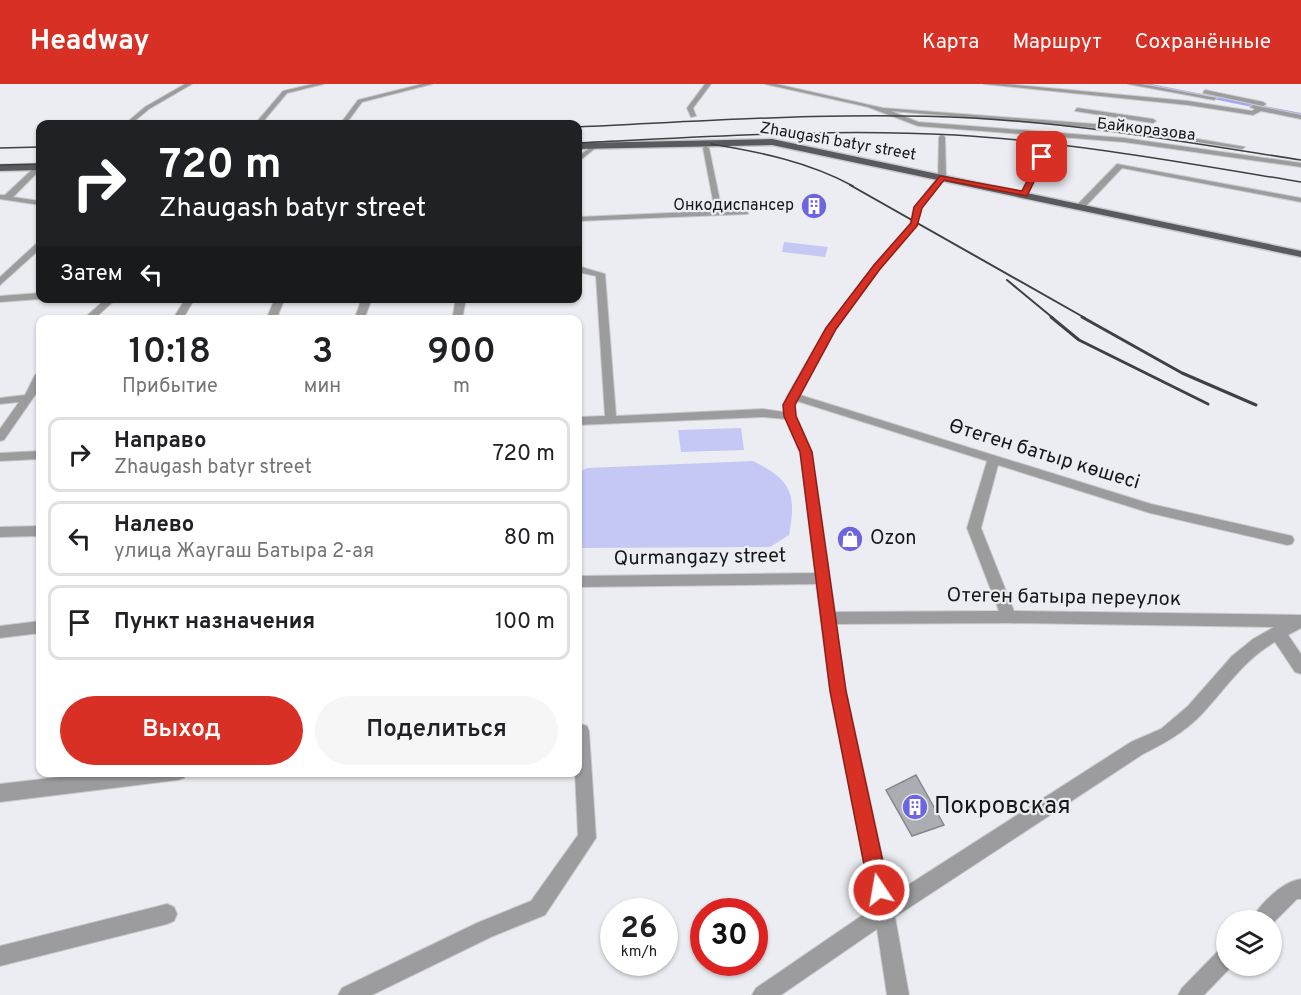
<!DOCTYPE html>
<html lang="ru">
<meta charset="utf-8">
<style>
:root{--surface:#fff;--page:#f6f6f6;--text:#202124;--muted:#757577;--line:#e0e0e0;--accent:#d93025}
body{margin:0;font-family:Overpass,sans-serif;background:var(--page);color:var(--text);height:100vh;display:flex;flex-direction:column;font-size:22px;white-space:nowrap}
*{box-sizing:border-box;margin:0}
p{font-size:20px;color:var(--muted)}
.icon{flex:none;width:33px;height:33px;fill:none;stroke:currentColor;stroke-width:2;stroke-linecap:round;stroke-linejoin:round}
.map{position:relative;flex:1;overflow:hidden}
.side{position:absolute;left:36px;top:231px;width:546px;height:462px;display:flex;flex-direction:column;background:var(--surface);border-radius:12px;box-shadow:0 2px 4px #0004}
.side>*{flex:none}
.guide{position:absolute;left:36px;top:36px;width:546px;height:183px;border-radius:12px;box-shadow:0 2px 4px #0004;background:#202124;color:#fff;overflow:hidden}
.buttons{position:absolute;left:1216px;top:826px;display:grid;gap:12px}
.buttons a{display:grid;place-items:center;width:66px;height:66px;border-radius:50%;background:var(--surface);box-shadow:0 2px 4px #0004;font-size:30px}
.speed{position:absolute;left:600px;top:814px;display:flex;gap:12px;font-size:30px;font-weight:700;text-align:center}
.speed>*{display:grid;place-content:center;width:78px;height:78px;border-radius:50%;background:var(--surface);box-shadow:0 2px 4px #0004;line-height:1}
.speed small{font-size:15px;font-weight:400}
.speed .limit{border:9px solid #d22;background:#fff;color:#111}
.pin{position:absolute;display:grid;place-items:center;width:51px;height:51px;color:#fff;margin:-26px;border-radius:12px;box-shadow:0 3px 9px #0006}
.me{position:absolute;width:66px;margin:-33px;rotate:348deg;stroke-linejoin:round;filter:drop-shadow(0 0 4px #0008)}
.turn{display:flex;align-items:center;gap:21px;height:126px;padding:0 24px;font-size:27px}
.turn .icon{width:78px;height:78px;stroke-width:2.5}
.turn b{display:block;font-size:42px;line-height:51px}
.then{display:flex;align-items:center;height:57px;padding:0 24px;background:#0003;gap:12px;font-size:22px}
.eta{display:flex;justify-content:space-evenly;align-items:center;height:102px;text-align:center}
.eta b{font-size:36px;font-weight:600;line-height:42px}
.primary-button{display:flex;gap:12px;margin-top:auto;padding:12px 24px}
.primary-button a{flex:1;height:69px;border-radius:36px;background:var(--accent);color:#fff;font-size:24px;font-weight:600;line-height:69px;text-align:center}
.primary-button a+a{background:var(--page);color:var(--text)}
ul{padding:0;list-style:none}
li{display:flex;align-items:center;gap:18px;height:75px;margin:0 12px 9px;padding:0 12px;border:3px solid var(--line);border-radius:12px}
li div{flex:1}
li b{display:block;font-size:22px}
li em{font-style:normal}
header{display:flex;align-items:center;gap:36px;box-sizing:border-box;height:84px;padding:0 30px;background:var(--accent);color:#fff}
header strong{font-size:28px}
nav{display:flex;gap:33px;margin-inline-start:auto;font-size:21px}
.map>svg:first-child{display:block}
.green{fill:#c5c8f5}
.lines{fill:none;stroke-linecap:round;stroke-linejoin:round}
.canal{fill:#a5a8f1;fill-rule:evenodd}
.building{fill:#acadb2;stroke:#86868b;stroke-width:1.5}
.minor-casing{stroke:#cacbcf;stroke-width:2}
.major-casing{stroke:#cacbcf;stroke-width:3}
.minor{fill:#9c9c9e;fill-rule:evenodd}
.major{fill:#5a5a5e;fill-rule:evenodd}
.rail-far2{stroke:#404042;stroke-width:1.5}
.rail-far1{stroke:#404042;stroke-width:2}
.rail{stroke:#404042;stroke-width:3}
.route{fill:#d93025;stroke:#8d1f18;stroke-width:1.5}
.labels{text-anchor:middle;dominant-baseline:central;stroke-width:4.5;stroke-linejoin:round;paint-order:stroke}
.far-street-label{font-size:16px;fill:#18181a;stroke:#ecedf2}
.far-poi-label{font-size:16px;fill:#18181a;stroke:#ecedf2;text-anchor:end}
.street-label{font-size:20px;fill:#18181a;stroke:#ecedf2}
.poi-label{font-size:20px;fill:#18181a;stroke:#ecedf2;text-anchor:start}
.near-poi-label{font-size:24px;fill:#18181a;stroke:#ecedf2;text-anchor:start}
</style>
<header>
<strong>Headway</strong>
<nav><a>Карта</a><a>Маршрут</a><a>Сохранённые</a></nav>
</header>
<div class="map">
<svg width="1301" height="911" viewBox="0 0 1301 911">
<rect width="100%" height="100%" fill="#ecedf2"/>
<path class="green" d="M784,158L828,163L825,173L782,168Z
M741,344L744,366L681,368L678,346Z
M753,377C791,396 797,409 789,451L770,463L578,464V388L587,384Z"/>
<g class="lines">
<path class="canal" d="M1139,0H1151L1301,29V33Z"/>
</g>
<path class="building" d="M916,691L944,741L912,752L886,706Z"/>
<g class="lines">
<g class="minor-casing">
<path id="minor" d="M185,0H192L149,25L131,40H125L145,23Z
M313,0H324L287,9L261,40H255L283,7Z
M422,0H432L362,18L346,40H340L358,16Z
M705,0H711L693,24L696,32L691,33L687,24Z
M765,0H776L883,24L1121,42L1245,63L1242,65L1121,46L891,27L918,38L1124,54L1301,79V83L1124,58L918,42L868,23Z
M984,0H1006L1188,17L1252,27L1255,25L1250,23L1253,21L1301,31V35L1261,27L1253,31L1188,21Z
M1128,0H1141L1217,14L1214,16Z
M1205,6L1263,18L1266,20L1263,22L1203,9Z
M1077,24L1153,35L1156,37L1153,39L1075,27Z
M482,37L484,40H449L452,38Z
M942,51L945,53L946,93L922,123L917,142L880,185L836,245L800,311L1151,420L1292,452L1294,456L1292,460L1287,461L1150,429L998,381L981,444L1014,527L1301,531V544L1288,551L1301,570V590L1295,588L1275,558C1243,576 1225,606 1200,632C1183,649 1165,659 1143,670L895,833L909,911H887L877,845L781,911H752L756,904L873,824L830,607L816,500L578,503V492L815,489L800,368L786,335L763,333L578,341V333L605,332L596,192L578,188V182L605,190L616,332L763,325L784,328L783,321L787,312L826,244L874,181L910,140L914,123L938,93L939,53ZM797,317L987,377L967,444L999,527L835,528L812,368L796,332L795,321ZM1009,539L1274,543L1253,555L1232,572L1188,622L1161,645L1131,658L891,812L846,607L836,540Z
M593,61L598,62L578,78V73Z
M706,62L709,64L722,127L745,126H748V130L578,137V133L715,127L703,64Z
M1040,72L1046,73L1028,110L1021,112L1020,110Z
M1117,80L1301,114V118L1122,84L1084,124H1078V120Z
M37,81H40V86L13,113L40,117V121L0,115V111H5Z
M37,159H40V165L0,201V193Z
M40,209V215L0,218V212Z
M107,214H117L93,236H82Z
M186,214H195L182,236H172Z
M275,214H285L276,236H266Z
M362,214H372L364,236H354Z
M456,214H466L462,236H452Z
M40,288V304L4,356L0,357V345L19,318L0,320V314L25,311L35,291Z
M40,367V375L0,377V369Z
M40,442V452L0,453V443Z
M40,537V549L0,554V542Z
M578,639L587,642L589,647L596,754L545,831L491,853L372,911H338L342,904L477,839L531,817L578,751L575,688H578Z
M102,688H186L184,694L178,696L0,718V700Z
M1301,795V815H1297L1272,840V837H1251C1258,821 1283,797 1301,795Z
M167,820L174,823L177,830L174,837L167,840L0,882V862Z
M1227,862V882H1232L1204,911H1178L1182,904L1220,865Z"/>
</g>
<g class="major-casing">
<path id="major" d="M772,55L1301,167V173L772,61L578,65V59Z
M40,80V86L0,87V81Z"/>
</g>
<use href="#minor" class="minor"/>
<use href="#major" class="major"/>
<path class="rail-far2" d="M578,43C709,37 841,27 973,34C1083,40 1192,59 1301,76
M578,59C703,53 829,44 955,51C1071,58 1186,79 1301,98
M711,60C760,68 809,78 853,102
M0,64L40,63
M0,81L40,80"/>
<path class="rail-far1" d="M850,101L1085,234
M1007,196L1053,234"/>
<path class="rail" d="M1051,233L1079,256L1208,320
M1082,233L1182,289L1256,321"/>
</g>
<path class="route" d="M1040,72L1046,73L1027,112L944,96L922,124L917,142L880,185L836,245L795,321L796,332L812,368L846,607L889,806L886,812L879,815L872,812L869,806L830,607L800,368L784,332L783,321L826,244L874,181L911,139L914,123L940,92L1022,107Z"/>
<defs>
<g id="building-disc" transform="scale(1.35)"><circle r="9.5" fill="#6d65df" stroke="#ecedf2"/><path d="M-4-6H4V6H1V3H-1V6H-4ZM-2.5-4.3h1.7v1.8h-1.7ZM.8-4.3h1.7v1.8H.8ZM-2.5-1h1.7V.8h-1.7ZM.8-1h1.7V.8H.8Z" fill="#fff"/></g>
<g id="shop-disc" transform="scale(1.35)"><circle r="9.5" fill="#6d65df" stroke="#ecedf2"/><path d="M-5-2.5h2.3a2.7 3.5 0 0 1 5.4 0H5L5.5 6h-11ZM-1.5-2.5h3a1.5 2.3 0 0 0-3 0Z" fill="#fff"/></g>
</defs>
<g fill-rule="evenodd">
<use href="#building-disc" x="814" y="122"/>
<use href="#shop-disc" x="850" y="455"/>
<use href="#building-disc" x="915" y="723"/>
</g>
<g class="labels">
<g class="far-street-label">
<text transform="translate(1146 46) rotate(7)">Байкоразова</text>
<text transform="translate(838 58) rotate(10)">Zhaugash batyr street</text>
</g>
<g class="far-poi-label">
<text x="794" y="122">Онкодиспансер</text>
</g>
<g class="street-label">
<text transform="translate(1044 371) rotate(17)">Өтеген батыр көшесі</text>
<text transform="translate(700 474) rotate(-1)">Qurmangazy street</text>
<text transform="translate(1064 514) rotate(1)">Отеген батыра переулок</text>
</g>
<g class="poi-label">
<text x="870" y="455">Ozon</text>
</g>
<g class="near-poi-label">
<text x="934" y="723">Покровская</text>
</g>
</g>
</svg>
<div class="buttons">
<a><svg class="icon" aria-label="layers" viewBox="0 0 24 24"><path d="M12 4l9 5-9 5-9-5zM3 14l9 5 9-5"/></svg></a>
</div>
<div class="speed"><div>26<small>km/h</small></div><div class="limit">30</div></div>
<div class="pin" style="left:1042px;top:73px;background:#d93025"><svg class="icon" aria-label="arrive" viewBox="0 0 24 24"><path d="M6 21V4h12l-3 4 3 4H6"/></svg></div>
<svg class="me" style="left:879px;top:806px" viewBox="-20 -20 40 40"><circle r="17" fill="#d93025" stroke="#fff" stroke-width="3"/><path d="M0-11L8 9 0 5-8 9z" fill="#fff"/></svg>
<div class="guide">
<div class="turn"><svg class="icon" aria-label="right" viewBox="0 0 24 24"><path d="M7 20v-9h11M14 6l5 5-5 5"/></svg><div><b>720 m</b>Zhaugash batyr street</div></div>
<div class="then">Затем<svg class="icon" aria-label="left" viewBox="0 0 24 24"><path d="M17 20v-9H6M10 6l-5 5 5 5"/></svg></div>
</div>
<section class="side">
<div class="eta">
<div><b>10:18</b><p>Прибытие</p></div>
<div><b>3</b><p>мин</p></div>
<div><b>900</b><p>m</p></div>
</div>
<ul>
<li><svg class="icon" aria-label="right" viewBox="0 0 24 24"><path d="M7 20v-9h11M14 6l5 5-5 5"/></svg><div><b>Направо</b><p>Zhaugash batyr street</p></div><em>720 m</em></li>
<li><svg class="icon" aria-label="left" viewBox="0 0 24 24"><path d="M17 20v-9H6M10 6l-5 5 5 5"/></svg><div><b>Налево</b><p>улица Жаугаш Батыра 2-ая</p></div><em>80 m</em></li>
<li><svg class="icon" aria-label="arrive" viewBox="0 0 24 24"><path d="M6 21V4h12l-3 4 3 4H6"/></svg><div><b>Пункт назначения</b></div><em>100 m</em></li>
</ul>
<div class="primary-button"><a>Выход</a><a>Поделиться</a></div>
</section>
</div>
